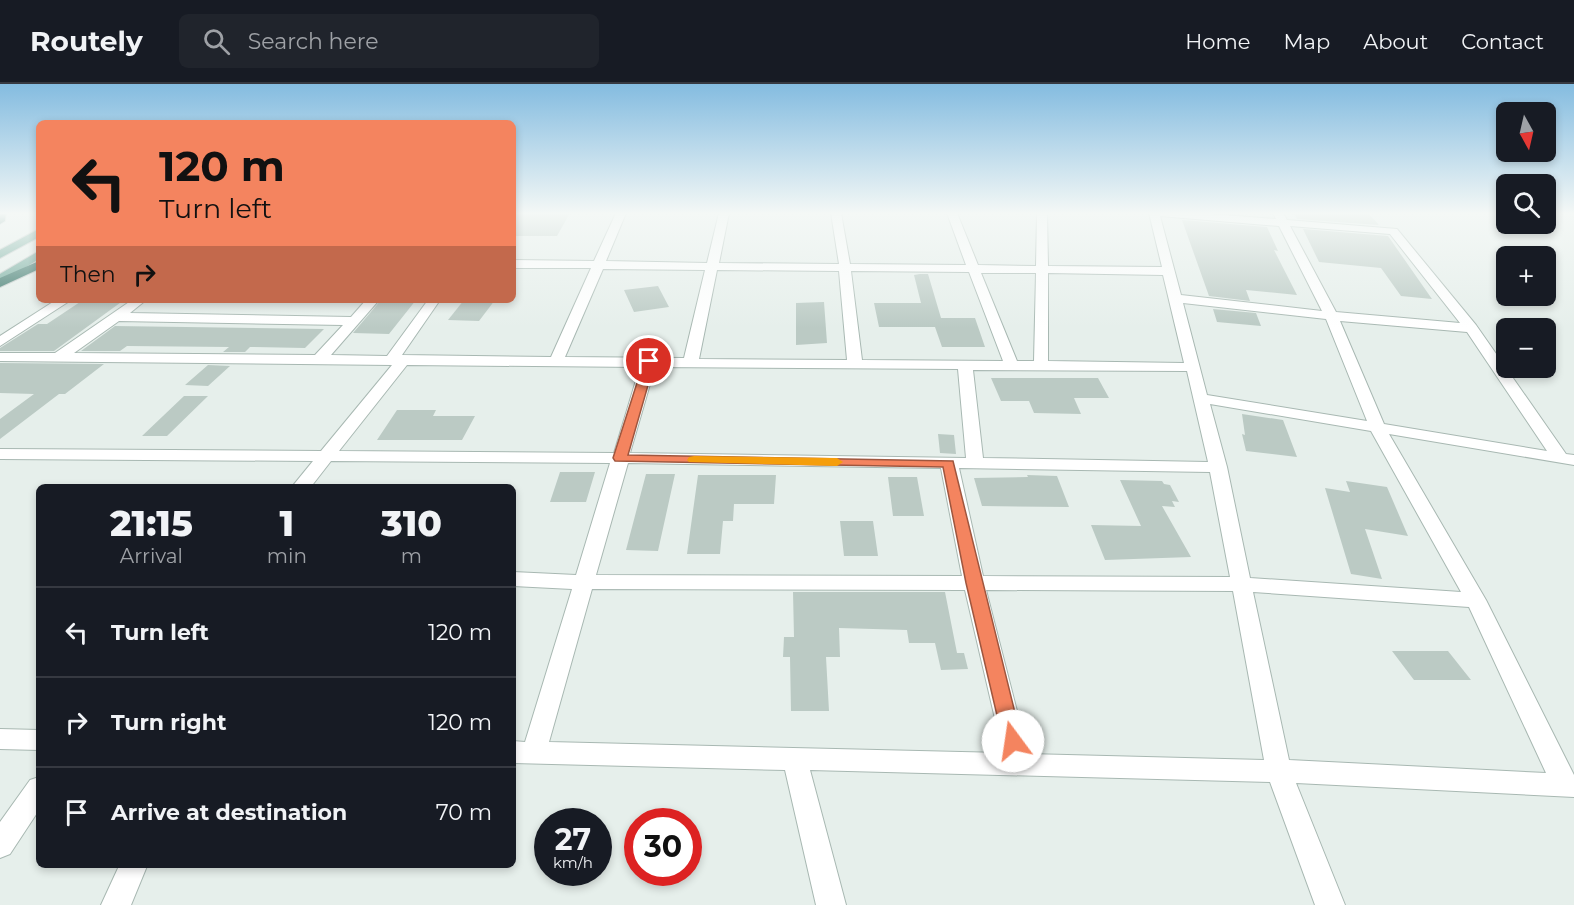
<!DOCTYPE html>
<meta charset="utf-8">
<style>
:root{--surface:#171b24;--page:#20242c;--text:#f1f3f6;--muted:#9ea1a6;--line:#363941}
body{margin:0;font-family:Montserrat,sans-serif;background:var(--page);color:var(--text);height:100vh;display:flex;flex-direction:column;font-size:22px;white-space:nowrap}
*{box-sizing:border-box;margin:0}
p{font-size:20px;color:var(--muted)}
.icon{flex:none;width:33px;height:33px;fill:none;stroke:currentColor;stroke-width:2;stroke-linecap:round;stroke-linejoin:round}
.map{position:relative;flex:1;overflow:hidden}
.details{position:absolute;left:36px;top:400px;width:480px;height:384px;display:flex;flex-direction:column;background:var(--surface);border-radius:9px;box-shadow:0 3px 9px #0003}
.details>*{flex:none}
.top-card{position:absolute;left:36px;top:36px;width:480px;height:183px;border-radius:9px;box-shadow:0 3px 9px #0003;background:#f4845f;color:#111;overflow:hidden}
.needle{width:39px;rotate:172deg}
.tools{position:absolute;left:1496px;top:18px;display:grid;gap:12px}
.tools a{display:grid;place-items:center;width:60px;height:60px;border-radius:9px;background:var(--surface);box-shadow:0 3px 9px #0003;font-size:30px}
.speed{position:absolute;left:534px;top:724px;display:flex;gap:12px;font-size:30px;font-weight:700;text-align:center}
.speed>*{display:grid;place-content:center;width:78px;height:78px;border-radius:50%;background:var(--surface);box-shadow:0 3px 9px #0003;line-height:1}
.speed small{font-size:15px;font-weight:400}
.speed .limit{border:9px solid #d22;background:#fff;color:#111}
.pin{position:absolute;display:grid;place-items:center;width:51px;height:51px;color:#fff;margin:-26px;border:3px solid #fff;border-radius:50%;box-shadow:0 2px 6px #0007}
.me{position:absolute;width:66px;margin:-33px;rotate:346deg;stroke-linejoin:round;filter:drop-shadow(0 0 4px #0008)}
.turn{display:flex;align-items:center;gap:21px;height:126px;padding:0 24px;font-size:27px}
.turn .icon{width:78px;height:78px;stroke-width:2.5}
.turn b{display:block;font-size:42px;line-height:51px}
.then{display:flex;align-items:center;height:57px;padding:0 24px;background:#0003;gap:12px;font-size:22px}
.eta{display:flex;justify-content:space-evenly;align-items:center;height:102px;text-align:center}
.eta b{font-size:36px;font-weight:800;line-height:42px}
ul{padding:0;list-style:none}
li{display:flex;align-items:center;gap:18px;height:90px;padding:0 24px;border-top:2px solid var(--line)}
li div{flex:1}
li b{display:block;font-size:22px}
li em{font-style:normal}
header{display:flex;align-items:center;gap:36px;box-sizing:border-box;height:84px;padding:0 30px;background:var(--surface);border-bottom:2px solid var(--line)}
header strong{font-size:28px}
nav{display:flex;gap:33px;margin-inline-start:auto;font-size:21px}
.search{width:420px;height:54px;background:var(--page);display:flex;align-items:center;gap:15px;box-sizing:border-box;padding:0 21px;border-radius:9px;color:var(--muted);font-size:22px}
.map>svg:first-child{display:block}
.building{fill:#bbcac4}
.lines{fill:none;stroke-linecap:round;stroke-linejoin:round}
.minor-casing{stroke:#a8b8b2;stroke-width:2}
.major-casing{stroke:#c2cac8;stroke-width:2}
.highway-casing{stroke:#c2cac8;stroke-width:2}
.minor{fill:#fff;fill-rule:evenodd}
.major{fill:#6aa596;fill-rule:evenodd}
.highway{fill:#2f6f62;fill-rule:evenodd}
.route{fill:#f4845f;stroke:#9f563e;stroke-width:1.5}
.slow{fill:#f59e0b}
</style>
<header>
<strong>Routely</strong>
<div class="search"><svg class="icon" aria-label="search" viewBox="0 0 24 24"><circle cx="10" cy="10" r="6"/><path d="M15 15l6 6"/></svg>Search here</div>
<nav><a>Home</a><a>Map</a><a>About</a><a>Contact</a></nav>
</header>
<div class="map">
<svg width="1574" height="821" viewBox="0 0 1574 821">
<rect width="100%" height="100%" fill="#e6efeb"/>
<path class="building" d="M513,129H570L557,152H513Z
M1294,129H1368L1379,141L1297,135Z
M1182,136L1267,143L1278,167L1274,166L1297,211L1246,206L1250,217L1209,212Z
M1303,145L1388,152L1432,215L1401,212L1381,184L1319,178Z
M920,190H928L941,234H975L985,263H942L935,243H879L874,219H921L914,191Z
M658,202L669,223L634,228L624,206Z
M83,216H124L54,267H0V264L38,240H47Z
M381,216H416L389,250L353,249Z
M464,216H495L479,237L448,236Z
M824,218L827,259L796,261V219Z
M1213,225L1256,229L1261,242L1217,238Z
M115,242L324,245L305,264L250,263L245,268H223L229,263L127,262L120,267H81Z
M0,279L104,280L65,310H59L0,355V335L34,310L0,309Z
M208,281L230,282L208,302L185,301Z
M991,294H1098L1109,314H1074L1081,330L1034,329L1029,317H1001Z
M184,312H208L167,352H142Z
M397,326H436L433,332H475L462,356H377Z
M1242,330L1283,336L1297,373L1246,367L1242,350L1245,351Z
M938,350L954,351L956,370L940,369Z
M560,388H595L586,418H550Z
M646,390H675L658,467L626,466Z
M698,391H776L774,420H734L733,437H723L720,470H687Z
M1027,391L1057,392L1069,423L982,422L974,394L1028,393Z
M888,393H917L924,432H893Z
M1120,396L1162,397L1164,400L1170,401L1179,418L1172,417L1175,423L1162,422L1191,473L1105,476L1091,441L1141,442Z
M1346,397L1387,403L1408,452L1365,445L1382,495L1351,490L1325,404L1350,408Z
M840,437H873L878,472H844Z
M793,508H945L957,569H964L968,585L941,586L935,559H909L907,546L839,544L840,573H826L829,627H791L790,573H783L784,553H794Z
M1392,567H1448L1471,596H1414Z"/>
<g class="lines">
<g class="minor-casing">
<path id="minor" d="M616,129H626L606,177L707,179L719,129H729L719,179L839,180L831,129H841L850,180L966,181L947,129H957L978,181L1036,182L1037,129H1047L1048,182L1162,183L1149,129H1197L1276,135L1273,129H1283L1287,136L1397,145L1476,241L1566,370L1574,371V381L1389,350L1486,516L1574,691V713L1296,699L1345,821H1315L1270,698L810,686L846,821H816L785,686L513,679V657L525,658L572,505L513,502V488L576,491L610,379L331,377L310,404H291L313,377L0,375V365L321,367L392,281L0,277V269H55L132,216H146L130,229L351,233L366,216H379L331,271L387,272L428,216H440L402,271L551,273L591,184H513V176L594,177ZM1160,132L1279,142L1322,227L1181,211ZM1290,142L1390,150L1460,239L1336,228ZM603,185L705,186L684,274L565,273ZM717,186L839,187L847,276L699,275ZM851,187L969,188L1003,277L862,276ZM981,189H1036L1034,277H1017ZM1048,189L1163,191L1184,279L1048,277ZM1183,219L1326,235L1367,337L1207,311ZM119,237L343,241L315,271L74,269ZM1340,237L1467,248L1547,367L1384,340ZM407,281L640,283L614,369L339,367ZM655,283L958,285L966,374L630,369ZM973,286L1187,287L1208,378L983,374ZM1210,320L1371,347L1461,508L1250,494L1227,383ZM628,379L941,384L962,492L596,491ZM959,384L1210,388L1230,493L983,492ZM592,505L965,506L1003,669L549,658ZM986,506L1233,507L1264,676L1028,670ZM1253,508L1469,523L1546,689L1289,676Z
M56,216H71L0,262V252Z
M0,645L39,646V666L0,665Z
M39,693V726L10,770L0,774V738L30,696Z
M119,782H147L131,821H101Z"/>
</g>
<g class="major-casing">
<path id="major" d="M39,145V153L0,174V166Z
M39,167V175L0,199V190Z"/>
</g>
<g class="highway-casing">
<path id="highway" d="M0,129H6L5,137L0,140Z
M39,177V185L0,203V194Z"/>
</g>
<use href="#minor" class="minor"/>
<use href="#major" class="major"/>
<use href="#highway" class="highway"/>
</g>
<linearGradient id="sky" x2="0" y2="1"><stop stop-color="#84bce0"/><stop offset="0.53" stop-color="#f4f8f6"/><stop offset="1" stop-color="#f4f8f6" stop-opacity="0"/></linearGradient>
<rect width="1574" height="244" fill="url(#sky)"/>
<path class="route" d="M649,274L655,277L628,371L953,377L1022,657L1019,663L1013,665L1006,663L1003,657L966,499L943,383L615,377L613,374L644,277Z"/>
<path class="slow" d="M694,372L837,374L843,378L837,382L689,378L687,376L689,373Z"/>
</svg>
<div class="tools">
<a><svg class="needle" viewBox="-14 -14 28 28"><path d="M0-13l5 13h-10z" fill="#e53935"/><path d="M0 13l5-13h-10z" fill="#9ea1a6"/></svg></a>
<a><svg class="icon" aria-label="search" viewBox="0 0 24 24"><circle cx="10" cy="10" r="6"/><path d="M15 15l6 6"/></svg></a>
<a>+</a>
<a>−</a>
</div>
<div class="speed"><div>27<small>km/h</small></div><div class="limit">30</div></div>
<div class="pin" style="left:649px;top:277px;background:#d93025"><svg class="icon" aria-label="arrive" viewBox="0 0 24 24"><path d="M6 21V4h12l-3 4 3 4H6"/></svg></div>
<svg class="me" style="left:1013px;top:657px" viewBox="-20 -20 40 40"><circle r="19" fill="#fff"/><path d="M0-13L10 11 0 6-10 11z" fill="#f4845f"/></svg>
<div class="top-card">
<div class="turn"><svg class="icon" aria-label="left" viewBox="0 0 24 24"><path d="M17 20v-9H6M10 6l-5 5 5 5"/></svg><div><b>120 m</b>Turn left</div></div>
<div class="then">Then<svg class="icon" aria-label="right" viewBox="0 0 24 24"><path d="M7 20v-9h11M14 6l5 5-5 5"/></svg></div>
</div>
<section class="details">
<div class="eta">
<div><b>21:15</b><p>Arrival</p></div>
<div><b>1</b><p>min</p></div>
<div><b>310</b><p>m</p></div>
</div>
<ul>
<li><svg class="icon" aria-label="left" viewBox="0 0 24 24"><path d="M17 20v-9H6M10 6l-5 5 5 5"/></svg><div><b>Turn left</b></div><em>120 m</em></li>
<li><svg class="icon" aria-label="right" viewBox="0 0 24 24"><path d="M7 20v-9h11M14 6l5 5-5 5"/></svg><div><b>Turn right</b></div><em>120 m</em></li>
<li><svg class="icon" aria-label="arrive" viewBox="0 0 24 24"><path d="M6 21V4h12l-3 4 3 4H6"/></svg><div><b>Arrive at destination</b></div><em>70 m</em></li>
</ul>
</section>
</div>
